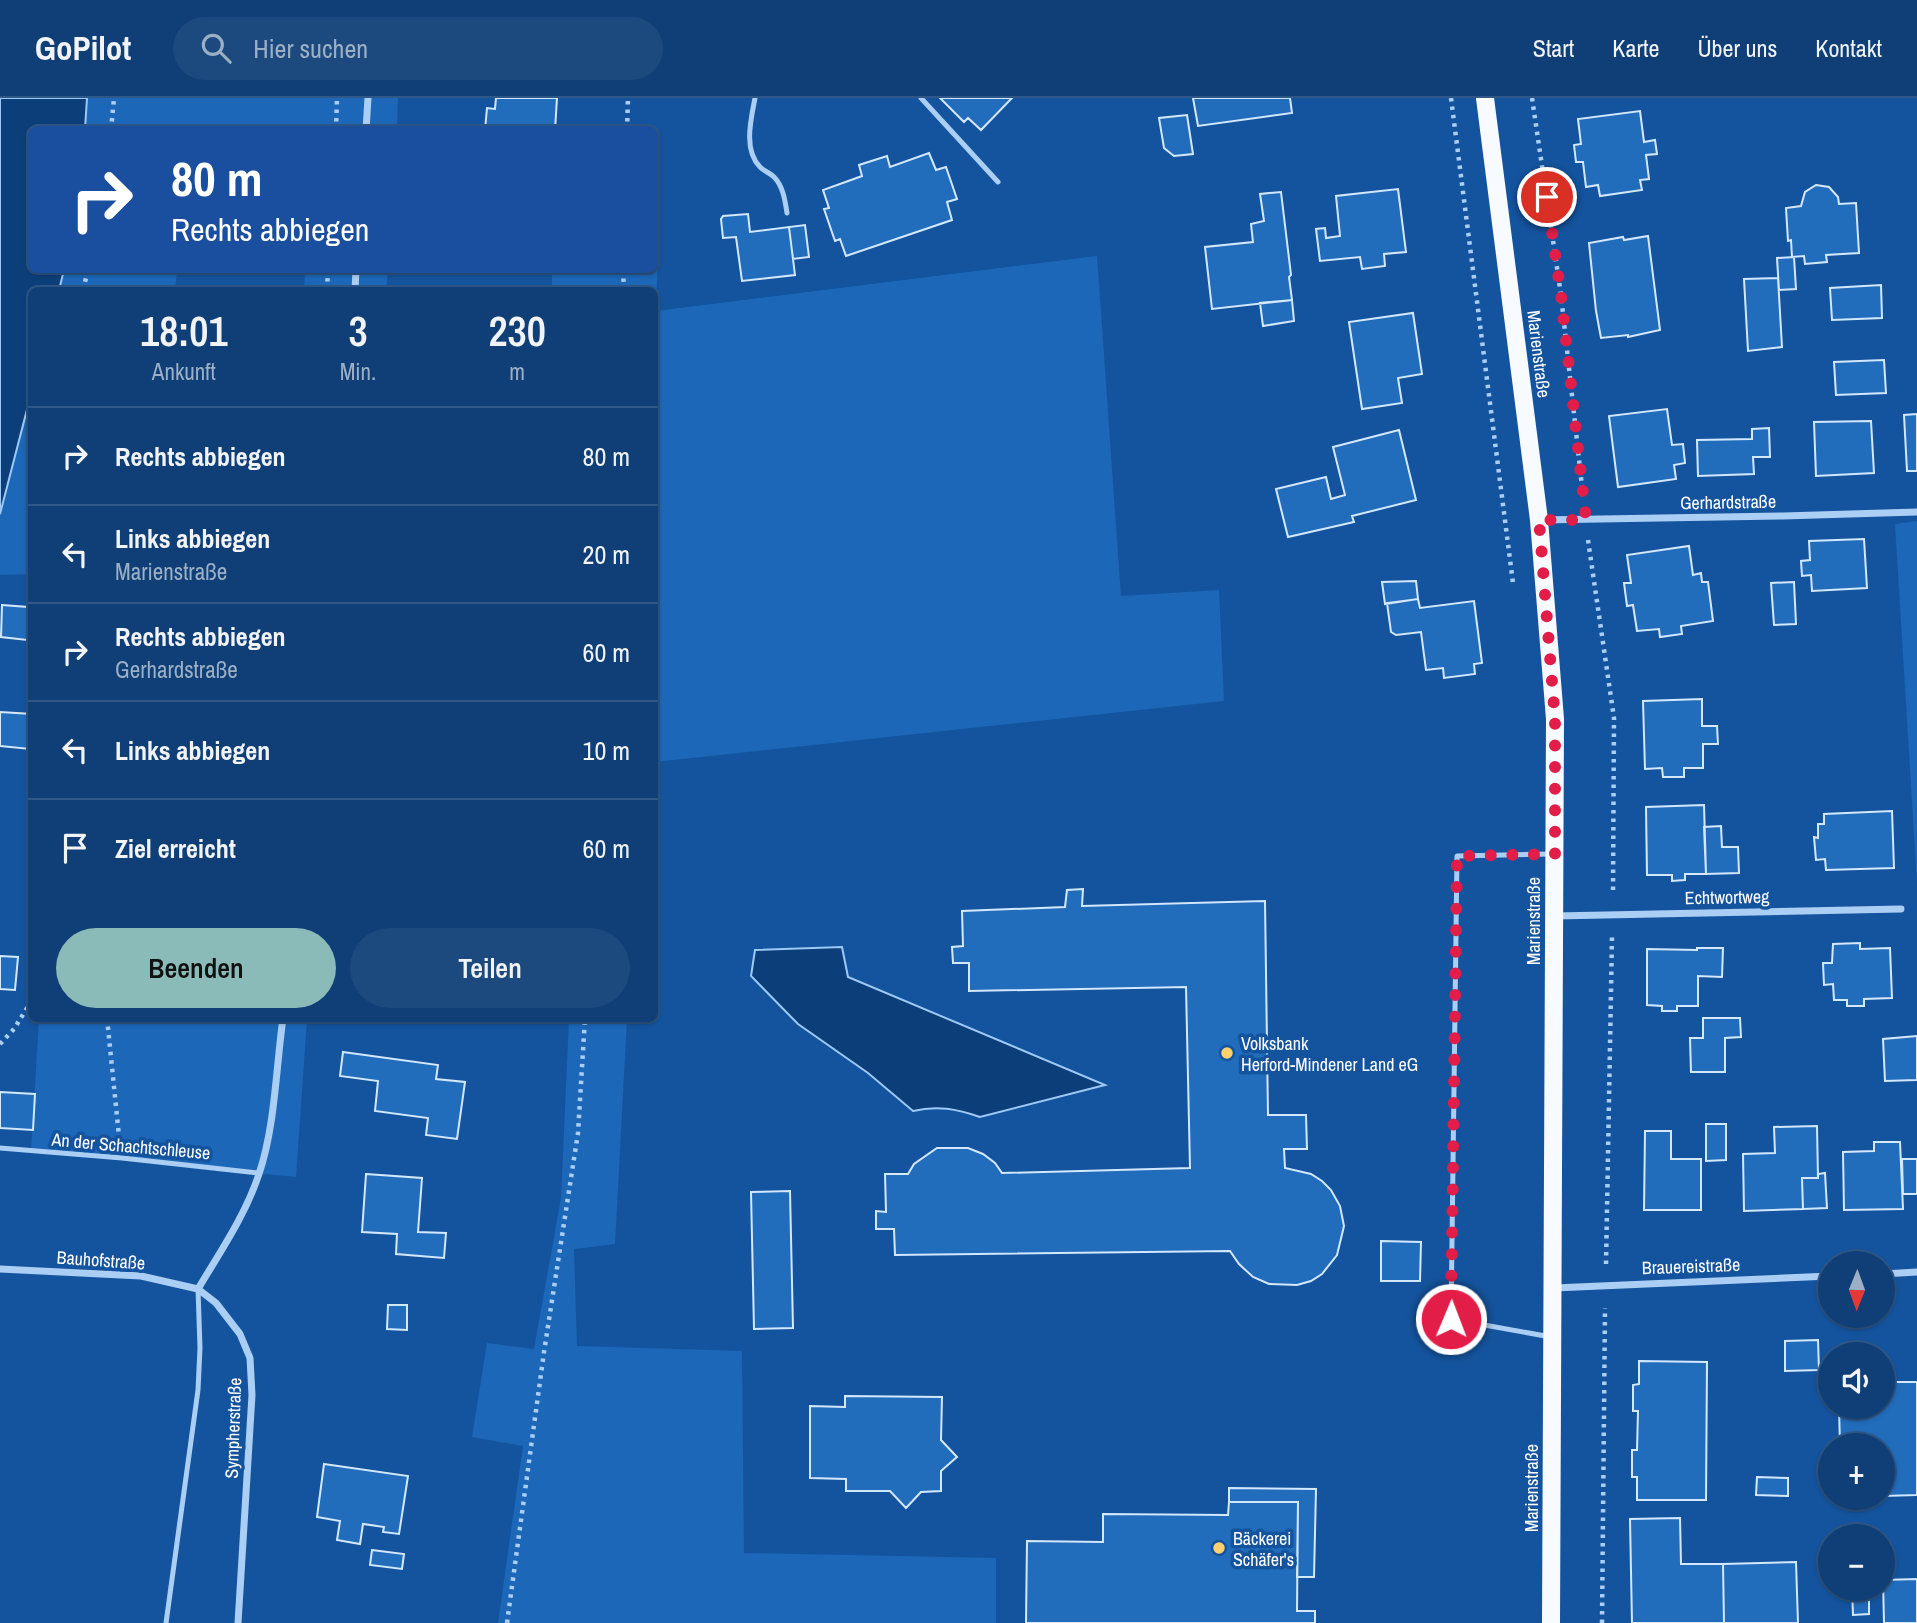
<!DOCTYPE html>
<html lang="de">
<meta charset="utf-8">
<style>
:root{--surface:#0f3f76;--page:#1d4a7e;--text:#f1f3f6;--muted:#9bafc5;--line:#2f5888;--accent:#8bbbb9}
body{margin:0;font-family:"Archivo Narrow",sans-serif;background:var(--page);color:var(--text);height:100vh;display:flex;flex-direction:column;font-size:26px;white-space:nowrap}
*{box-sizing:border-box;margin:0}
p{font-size:23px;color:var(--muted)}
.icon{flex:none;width:38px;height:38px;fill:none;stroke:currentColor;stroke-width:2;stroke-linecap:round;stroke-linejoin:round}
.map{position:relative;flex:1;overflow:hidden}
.panel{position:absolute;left:28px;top:189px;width:630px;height:735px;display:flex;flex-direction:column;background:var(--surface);border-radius:10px;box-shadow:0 2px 5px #0004,0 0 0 2px var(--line)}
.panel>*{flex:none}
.hud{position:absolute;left:28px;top:28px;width:630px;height:147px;border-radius:10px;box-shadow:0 2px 5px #0004,0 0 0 2px var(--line);background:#1a4fa0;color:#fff;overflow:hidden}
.needle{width:46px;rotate:181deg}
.controls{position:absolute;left:1818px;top:1153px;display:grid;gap:14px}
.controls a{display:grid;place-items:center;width:77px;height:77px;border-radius:50%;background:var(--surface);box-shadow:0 2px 5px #0004,0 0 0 2px var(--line);font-size:35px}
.pin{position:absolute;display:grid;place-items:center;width:60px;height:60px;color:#fff;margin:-30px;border:4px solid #fff;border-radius:50%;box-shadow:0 2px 7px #0007}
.me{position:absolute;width:77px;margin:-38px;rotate:1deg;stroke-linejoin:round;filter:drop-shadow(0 0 5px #0008)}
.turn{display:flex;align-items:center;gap:24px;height:147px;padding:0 28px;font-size:32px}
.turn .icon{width:91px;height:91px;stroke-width:2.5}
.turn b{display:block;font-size:49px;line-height:60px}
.eta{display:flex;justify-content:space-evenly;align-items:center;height:119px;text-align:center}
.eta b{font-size:42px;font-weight:600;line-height:49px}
.primary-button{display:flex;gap:14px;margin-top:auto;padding:14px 28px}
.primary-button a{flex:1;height:80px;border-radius:42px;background:var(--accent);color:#111;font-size:28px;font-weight:600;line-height:80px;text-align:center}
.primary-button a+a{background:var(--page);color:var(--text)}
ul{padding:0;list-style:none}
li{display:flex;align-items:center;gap:21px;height:98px;padding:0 28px;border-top:2px solid var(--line)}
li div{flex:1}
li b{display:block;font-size:26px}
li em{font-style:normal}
header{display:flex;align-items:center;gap:42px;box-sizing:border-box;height:98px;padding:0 35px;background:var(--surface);border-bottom:2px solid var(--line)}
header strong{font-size:33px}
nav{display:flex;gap:38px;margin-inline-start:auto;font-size:24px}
.search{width:490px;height:63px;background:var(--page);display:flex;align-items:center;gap:18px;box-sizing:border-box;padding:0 24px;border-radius:38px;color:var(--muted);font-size:26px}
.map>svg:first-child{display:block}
.green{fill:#1c67b8}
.water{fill:#0c3f7a;stroke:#9dc9f6;stroke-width:2}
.building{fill:#226cbc;stroke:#d3e8fd;stroke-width:2}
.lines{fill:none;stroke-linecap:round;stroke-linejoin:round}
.path{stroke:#abcef4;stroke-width:4.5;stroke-dasharray:3.5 5;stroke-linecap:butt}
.service{stroke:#abcef4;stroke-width:5}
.minor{stroke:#abcef4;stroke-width:7}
.primary{stroke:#f7fbff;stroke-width:18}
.route{stroke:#e11d48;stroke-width:12;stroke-dasharray:0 21.6}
.poi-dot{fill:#ffd06d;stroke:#14549e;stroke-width:2.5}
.labels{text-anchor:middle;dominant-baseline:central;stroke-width:7;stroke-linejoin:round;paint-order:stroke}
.street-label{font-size:18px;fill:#fff;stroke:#14549e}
.poi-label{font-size:18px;fill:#fff;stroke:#14549e;text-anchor:start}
</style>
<header>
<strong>GoPilot</strong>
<div class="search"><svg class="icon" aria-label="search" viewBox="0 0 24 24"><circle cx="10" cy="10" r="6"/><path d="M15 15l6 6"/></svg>Hier suchen</div>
<nav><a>Start</a><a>Karte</a><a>Über uns</a><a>Kontakt</a></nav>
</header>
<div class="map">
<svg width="1917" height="1525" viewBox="0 0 1917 1525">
<rect width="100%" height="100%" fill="#14549e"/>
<path class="green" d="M87,0H398L397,31L85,32Z
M655,151H658L656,213L1097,158L1121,498L1219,492L1224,603L655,664L654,192H552V172H654Z
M64,172H177L175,192H59Z
M305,172H388L386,192H304Z
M31,296V476L0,477V416Z
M1917,423V785L1895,426Z
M39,921H307L296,1079L31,1053Z
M569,921H627L615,1146L574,1151L577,1248L742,1253L744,1455L996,1460V1525H498L523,1348L472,1339L487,1245L534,1251L561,1100Z"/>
<path class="water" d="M0,0H87L85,31L32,32V172H64L59,192H32L31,296L0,416Z
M842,849L848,879L1105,987L980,1019C957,1011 937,1007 913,1013L868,975L798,926L751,878L755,852Z"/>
<path class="building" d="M496,0H557L555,32H485L487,10L495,11Z
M940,0H1012L981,32L968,20L964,24Z
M1193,0H1290L1292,15L1198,28Z
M1640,13L1644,44L1655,42L1657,56L1646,57L1649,81L1640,82L1642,92L1600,98L1598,87L1586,89L1583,64H1576L1574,47L1581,46L1578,21Z
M1187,17L1193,56L1174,58L1164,50L1159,20Z
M929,55L936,72L946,69L957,101L947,104L952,122L846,158L840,141L835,143L824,111L829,110L823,92L862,78L859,67L887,58L890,69Z
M1816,87L1829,89L1838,99L1839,106L1856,105L1859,155L1826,157L1827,164L1805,166L1804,158L1792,159L1791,142L1788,143L1786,110L1801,108L1805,94Z
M1398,91L1406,154L1384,156L1385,168L1362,171L1360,159L1320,163L1316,131L1325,130L1326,140L1340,138L1336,98Z
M1281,94L1291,177L1289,179L1292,202L1212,211L1205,149L1253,144L1251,126L1264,123L1260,96Z
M748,116L750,134L789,129L795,177L742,183L736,139L723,140L721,121L723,118Z
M805,127L809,159L793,161L789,129Z
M1648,138L1660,232L1628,239V237L1601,240L1596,213L1589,145L1623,139L1624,142Z
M1794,159L1796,191L1779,192L1777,160Z
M1778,180L1782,249L1748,253L1744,181Z
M1881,187L1882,220L1832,222L1830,190Z
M1292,202L1294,223L1263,228L1260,205Z
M1413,215L1422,276L1398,280L1402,305L1362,311L1349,224Z
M1884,262L1886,295L1836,297L1834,264Z
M1667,311L1672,347L1683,346L1685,365L1674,367L1676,381L1618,389L1609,318Z
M1917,316V373H1907L1904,317Z
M1871,323L1874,375L1816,378L1814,324Z
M1769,330L1770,359H1753L1754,376L1698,378L1697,342L1752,341V331Z
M1399,332L1416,402L1352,418L1354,424L1288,439L1276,391L1326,379L1331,401L1345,397L1333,349Z
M1864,441L1867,490L1812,493L1811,477L1802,478L1801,463L1810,462L1809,443Z
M1689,448L1693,477L1701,475L1702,484H1708L1713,523L1681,528L1682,536L1660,539L1659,531L1637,533L1633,507L1627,508L1624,485H1631L1627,457Z
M1416,483L1418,501L1385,506L1382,484Z
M1794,484L1796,526L1774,527L1771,485Z
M1418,501L1420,510L1474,503L1482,565L1474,566L1475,576L1444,580L1443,570L1426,572L1421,534L1396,537L1391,534L1387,505Z
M2,507L28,509L27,542L1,539Z
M1702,601V628H1717L1718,646H1703V670H1684V679H1663L1662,670L1645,671L1643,603Z
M0,614L32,616L30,651L0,648Z
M1704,707L1706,776H1685V782L1672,783V777H1647L1646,709Z
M1892,713L1894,770L1826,772L1825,761L1816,762L1814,739L1818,740V726H1824V716Z
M1721,728L1722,749H1738L1739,775L1706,776L1704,729Z
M1083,791L1082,808L1265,803L1268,1017H1306L1307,1051H1284L1285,1070L1311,1076L1322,1083L1331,1092L1340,1108L1344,1128L1337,1157L1322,1176L1311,1183L1297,1187L1269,1186L1253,1179L1239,1166L1230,1153L895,1157L894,1131H876V1113L886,1114L885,1076H908L914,1066L937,1050H968L983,1056L995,1065L1002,1075L1190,1070L1186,889L969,893V865H953L952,849L963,848L962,813L1065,809L1067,792Z
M1860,845V851L1890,850L1892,900L1864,901V908H1847V902H1834L1833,886L1824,887L1823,865H1832L1833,846Z
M1697,850H1723L1722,879L1698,878V908H1677V913H1662V908L1647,907V851L1697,852Z
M0,858L18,859L15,892L0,891Z
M1703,920H1740L1741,939L1725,940V974H1691L1690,940H1703Z
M1917,938V982L1885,983L1883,941Z
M343,954L438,967L436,981L465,984L457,1041L426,1037L428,1020L375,1013L378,983L340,978Z
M0,994L35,996L33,1032L0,1030Z
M1706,1026H1726V1062L1706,1063Z
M1817,1028L1818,1080H1802L1803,1111L1744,1113L1743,1056L1775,1055L1774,1029Z
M1645,1033H1671V1061H1701V1112H1644Z
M1874,1044H1900L1903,1111L1844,1112L1843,1054L1874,1053Z
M1902,1061H1917V1096H1903Z
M1825,1075L1827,1110L1803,1111L1802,1080H1818V1076Z
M366,1076L422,1080L418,1134L446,1135L444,1160L396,1156L397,1136L362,1134Z
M790,1093L793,1230L754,1231L751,1094Z
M1381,1143L1421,1144L1420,1183H1381Z
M388,1207H407V1232L387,1231Z
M1818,1242L1819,1272L1785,1273V1243Z
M1639,1263L1707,1264L1706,1402H1637V1379H1632V1352H1637L1638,1313H1633V1287L1639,1286Z
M1883,1284H1917V1397L1883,1398V1348H1840L1839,1309H1883Z
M845,1298L942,1299L941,1342L957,1359L941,1373V1393L921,1394L906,1410L890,1393H846V1381L810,1380V1308L845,1309Z
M324,1366L408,1378L399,1436L383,1434L384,1429L363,1426L360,1446L337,1442L340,1423L317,1419Z
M1757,1379L1788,1380V1398L1756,1397Z
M1229,1390L1316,1391L1314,1479H1297L1298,1404H1229Z
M1229,1404H1298L1297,1513H1315V1525H1026L1027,1443L1103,1444V1416L1228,1417Z
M1680,1420L1681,1466H1723L1724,1525H1632L1630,1421Z
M372,1452L404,1456L402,1471L370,1467Z
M1796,1464L1798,1525H1724L1723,1466Z
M1917,1481V1525H1884L1883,1482Z
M1852,1491H1869V1516L1853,1517Z"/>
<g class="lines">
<path class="path" d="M1451,0L1513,485
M1532,0L1561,197L1583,398
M111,32L114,0
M336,32L337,0
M627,32L628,0
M623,172L624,192
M83,192L88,172
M327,192L328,172
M1588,442L1614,620L1613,795
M107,920L119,1038
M0,946L14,931L32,902
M1606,1166L1612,839
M507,1525L544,1254L578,1035L585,920
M1602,1525L1605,1210"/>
<path class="service" d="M755,0C751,21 743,52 760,69C764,73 770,75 774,79C783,88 785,102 787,115
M921,0L998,84
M0,1050L122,1060L259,1075
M1551,1239L1451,1221L1457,758L1551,756
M166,1525L198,1292L200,1250L198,1191"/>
<path class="minor" d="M366,32L368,0
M355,192L356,172
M1540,422L1783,418L1917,414
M1555,818L1901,811
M0,1171L141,1178L198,1191L216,1205L240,1236L250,1260L252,1297L238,1525
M1883,1176L1917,1174
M1554,1190L1830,1178
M198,1191C220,1154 245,1118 259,1076C275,1029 276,970 283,920"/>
<path class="primary" d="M1485,0L1539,422L1555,621L1551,1525"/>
</g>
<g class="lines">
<path class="route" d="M1451,1221L1457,758L1555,756V621L1539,422H1586L1561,197L1547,99"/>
</g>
<g class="poi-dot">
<circle cx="1227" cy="955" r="7"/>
<circle cx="1219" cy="1450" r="7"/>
</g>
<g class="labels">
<g class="street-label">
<text transform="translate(1539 256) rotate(83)">Marienstraße</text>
<text transform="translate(1728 404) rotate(-1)">Gerhardstraße</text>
<text transform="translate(1727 799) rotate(-1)">Echtwortweg</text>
<text transform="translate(1533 823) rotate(-90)">Marienstraße</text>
<text transform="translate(131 1048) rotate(5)">An der Schachtschleuse</text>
<text transform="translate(101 1162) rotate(4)">Bauhofstraße</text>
<text transform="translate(1691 1168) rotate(-2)">Brauereistraße</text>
<text transform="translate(233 1330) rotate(-88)">Sympherstraße</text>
<text transform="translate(1531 1390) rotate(-90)">Marienstraße</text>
</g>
<g class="poi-label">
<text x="1241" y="945">Volksbank<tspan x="1241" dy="21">Herford-Mindener Land eG</tspan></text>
<text x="1233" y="1440">Bäckerei<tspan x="1233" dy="21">Schäfer's</tspan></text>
</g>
</g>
</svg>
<div class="controls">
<a><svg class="needle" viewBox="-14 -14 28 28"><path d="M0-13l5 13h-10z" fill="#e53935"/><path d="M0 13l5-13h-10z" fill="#9bafc5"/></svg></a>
<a><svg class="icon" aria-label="sound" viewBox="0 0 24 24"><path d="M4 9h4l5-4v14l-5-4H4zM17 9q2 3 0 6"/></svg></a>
<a>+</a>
<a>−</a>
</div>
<div class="pin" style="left:1547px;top:99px;background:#d93025"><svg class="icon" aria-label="arrive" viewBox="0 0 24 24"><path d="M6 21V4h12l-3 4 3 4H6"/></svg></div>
<svg class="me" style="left:1451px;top:1221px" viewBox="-20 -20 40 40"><circle r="17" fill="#e11d48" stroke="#fff" stroke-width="3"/><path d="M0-11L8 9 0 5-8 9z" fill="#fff"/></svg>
<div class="hud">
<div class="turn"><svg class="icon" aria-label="right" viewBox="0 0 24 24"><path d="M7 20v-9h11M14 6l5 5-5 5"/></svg><div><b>80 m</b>Rechts abbiegen</div></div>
</div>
<section class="panel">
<div class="eta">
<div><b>18:01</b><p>Ankunft</p></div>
<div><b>3</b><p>Min.</p></div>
<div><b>230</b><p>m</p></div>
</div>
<ul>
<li><svg class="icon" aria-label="right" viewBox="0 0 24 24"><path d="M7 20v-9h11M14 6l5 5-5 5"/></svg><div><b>Rechts abbiegen</b></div><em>80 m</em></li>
<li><svg class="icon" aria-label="left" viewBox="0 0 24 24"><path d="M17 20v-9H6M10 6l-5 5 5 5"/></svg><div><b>Links abbiegen</b><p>Marienstraße</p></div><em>20 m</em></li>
<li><svg class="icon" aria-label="right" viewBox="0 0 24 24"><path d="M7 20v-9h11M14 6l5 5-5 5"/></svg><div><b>Rechts abbiegen</b><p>Gerhardstraße</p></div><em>60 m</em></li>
<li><svg class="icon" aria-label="left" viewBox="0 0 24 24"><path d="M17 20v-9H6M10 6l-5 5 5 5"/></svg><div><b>Links abbiegen</b></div><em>10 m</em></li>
<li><svg class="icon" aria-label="arrive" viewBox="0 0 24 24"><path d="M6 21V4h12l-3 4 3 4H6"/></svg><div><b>Ziel erreicht</b></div><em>60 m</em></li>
</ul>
<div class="primary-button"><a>Beenden</a><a>Teilen</a></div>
</section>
</div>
